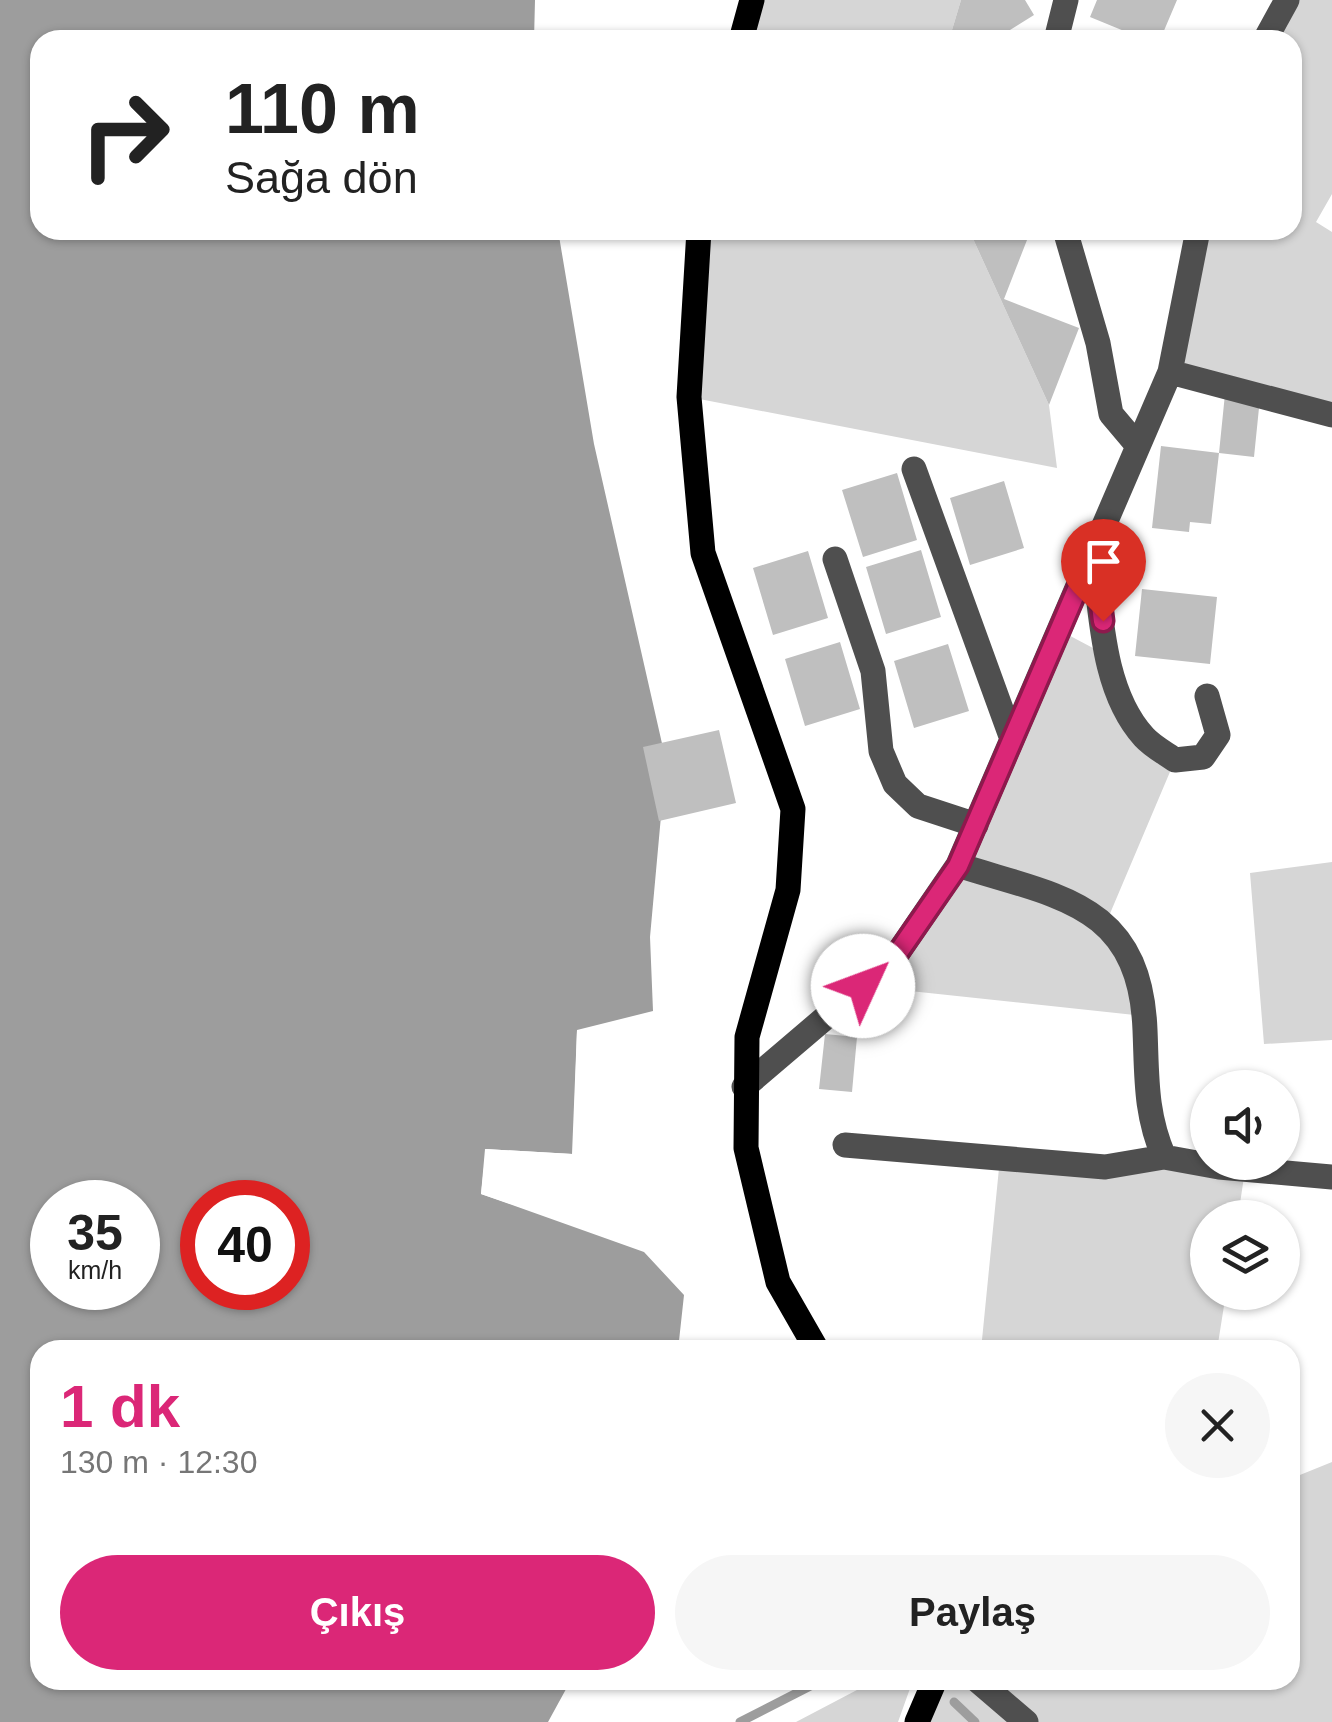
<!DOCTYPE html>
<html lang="tr">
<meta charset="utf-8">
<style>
:root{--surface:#fff;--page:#f6f6f6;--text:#222;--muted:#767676;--accent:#db2777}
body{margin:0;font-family:Arial,sans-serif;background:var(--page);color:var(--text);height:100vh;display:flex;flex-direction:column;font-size:38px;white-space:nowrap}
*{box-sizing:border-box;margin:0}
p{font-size:32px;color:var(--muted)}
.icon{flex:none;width:55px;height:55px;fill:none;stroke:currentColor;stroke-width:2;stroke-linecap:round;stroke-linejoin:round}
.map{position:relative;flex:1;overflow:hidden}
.details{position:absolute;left:30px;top:1340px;width:1270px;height:350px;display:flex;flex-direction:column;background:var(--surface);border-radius:30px;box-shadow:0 2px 8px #0004}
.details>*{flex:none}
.guide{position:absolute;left:30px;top:30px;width:1272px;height:210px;border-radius:30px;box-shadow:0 2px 8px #0004;background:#fff;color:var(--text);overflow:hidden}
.controls{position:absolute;left:1190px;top:1070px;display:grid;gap:20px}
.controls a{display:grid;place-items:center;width:110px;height:110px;border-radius:50%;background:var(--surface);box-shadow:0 2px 8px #0004;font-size:50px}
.speed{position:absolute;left:30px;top:1180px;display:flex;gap:20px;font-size:50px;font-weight:700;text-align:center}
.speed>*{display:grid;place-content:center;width:130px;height:130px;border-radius:50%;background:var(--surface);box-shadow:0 2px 8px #0004;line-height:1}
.speed small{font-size:25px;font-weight:400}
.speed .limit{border:15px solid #d22;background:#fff;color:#111}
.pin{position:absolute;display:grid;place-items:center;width:85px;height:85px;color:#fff;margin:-102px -42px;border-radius:50% 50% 50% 0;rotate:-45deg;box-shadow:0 0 10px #0007}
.pin .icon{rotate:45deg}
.me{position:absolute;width:110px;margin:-55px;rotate:47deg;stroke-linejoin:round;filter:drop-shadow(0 0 8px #0008)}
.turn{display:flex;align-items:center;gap:35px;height:210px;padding:0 30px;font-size:45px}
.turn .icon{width:130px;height:130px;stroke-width:2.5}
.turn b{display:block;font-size:70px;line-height:85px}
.round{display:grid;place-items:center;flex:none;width:105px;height:105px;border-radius:52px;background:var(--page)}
.head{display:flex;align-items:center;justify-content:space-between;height:170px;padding:0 30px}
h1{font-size:60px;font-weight:700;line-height:75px;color:var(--accent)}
.cta{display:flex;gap:20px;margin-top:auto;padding:20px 30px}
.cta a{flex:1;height:115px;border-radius:60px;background:var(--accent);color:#fff;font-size:40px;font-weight:700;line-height:115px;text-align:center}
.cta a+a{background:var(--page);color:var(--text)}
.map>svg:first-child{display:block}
.green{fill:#d6d6d6}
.water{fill:#9d9d9d;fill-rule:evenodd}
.pier{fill:#fff}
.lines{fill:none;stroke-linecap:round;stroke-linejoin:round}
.stream{stroke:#9d9d9d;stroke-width:9}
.building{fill:#bfbfbf}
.minor{stroke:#4f4f4f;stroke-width:25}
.major{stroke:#000;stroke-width:25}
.route-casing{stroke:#8e194d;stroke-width:25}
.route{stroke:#db2777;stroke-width:18}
</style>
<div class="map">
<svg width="1332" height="1722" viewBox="0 0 1332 1722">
<rect width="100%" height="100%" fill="#fff"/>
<path class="green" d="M752,0H961L949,40H741Z
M1287,0H1332V194L1316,222L1332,232V415L1170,372L1198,230H1292V40H1265Z
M699,230H969L1049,405L1057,468L689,397Z
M1059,630L1108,656L1124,708L1175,760L1106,923L1144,1016L863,986L958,865Z
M1332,862V1040L1264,1044L1250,873Z
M1000,1158L1245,1170L1238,1217L1208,1218V1292L1226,1293L1217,1350H981Z
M1332,1462V1722H917L935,1680H1290V1479Z
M876,1680H913L898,1722H796Z"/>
<path class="water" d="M0,0H535L534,40H40V230H558L594,444L666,761L650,937L653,1011L577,1030L573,1154L486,1149L481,1194L644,1252L684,1295L678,1350H40V1680H571L548,1722H0ZM52,1202H138V1288H52ZM202,1202H288V1288H202Z"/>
<path class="pier" d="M577,1030L588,1033L582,1034L577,1156L490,1154L486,1191L650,1251L481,1194L485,1149L572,1154Z"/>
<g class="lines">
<path class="stream" d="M954,1702L975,1722
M740,1722L822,1680"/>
</g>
<path class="building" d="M961,0H1025L1034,15L994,40H949Z
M1097,0H1177L1160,40H1146L1090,17Z
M969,230H999L1027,240L1004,299L1079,328L1049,405Z
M1225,394L1260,398L1254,457L1219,453Z
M1161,446L1219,453L1211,524L1190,522L1189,532L1152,528Z
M897,473L917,540L863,557L842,490Z
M1004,481L1024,548L970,565L950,498Z
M921,550L941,617L886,634L866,567Z
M808,551L828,618L773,635L753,568Z
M1142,589L1217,597L1210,664L1135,656Z
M840,642L860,709L805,726L785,659Z
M948,644L969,711L914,728L894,661Z
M719,730L736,803L659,821L643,747Z
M825,1034L857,1037L852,1092L819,1089Z"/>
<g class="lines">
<path class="minor" d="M1056,40L1066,0
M1265,40L1287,0
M1065,230L1098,343L1111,414L1138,446
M1170,372L1332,415
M914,469L1012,739
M1093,550C1101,609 1101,690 1144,737C1152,746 1165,753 1175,760L1203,757L1218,735L1207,696
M835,559L873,671L881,751L895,784L918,806L976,825
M958,865C1057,897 1140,902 1145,1030C1147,1077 1145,1113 1164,1157L1219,1167L1332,1177
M744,1087L893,960L958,865L1170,372L1198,230
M845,1145L1105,1167L1164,1157
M977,1680L1026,1722"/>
<path class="major" d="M741,40L752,0
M699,230L689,397L703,553L793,809L788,890L747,1037L746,1148L778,1282L817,1350
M917,1722L935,1680"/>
</g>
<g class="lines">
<g class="route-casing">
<path id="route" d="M863,986L893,960L958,866L1094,550L1103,621"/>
</g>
<use href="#route" class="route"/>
</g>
</svg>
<div class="controls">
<a><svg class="icon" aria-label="sound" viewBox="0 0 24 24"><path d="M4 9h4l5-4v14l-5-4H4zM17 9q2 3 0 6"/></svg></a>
<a><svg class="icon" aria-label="layers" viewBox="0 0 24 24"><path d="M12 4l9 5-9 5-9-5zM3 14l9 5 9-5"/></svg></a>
</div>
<div class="speed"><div>35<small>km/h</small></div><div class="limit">40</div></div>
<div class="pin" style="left:1103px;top:621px;background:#d93025"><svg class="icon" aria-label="arrive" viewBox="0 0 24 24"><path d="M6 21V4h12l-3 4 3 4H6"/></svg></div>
<svg class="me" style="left:863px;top:986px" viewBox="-20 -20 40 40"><circle r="19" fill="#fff"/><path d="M0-13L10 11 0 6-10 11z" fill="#db2777"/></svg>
<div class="guide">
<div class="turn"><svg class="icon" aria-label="right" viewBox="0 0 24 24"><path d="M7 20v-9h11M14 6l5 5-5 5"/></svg><div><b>110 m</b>Sağa dön</div></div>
</div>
<section class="details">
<div class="head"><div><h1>1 dk</h1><p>130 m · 12:30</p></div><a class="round"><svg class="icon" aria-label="close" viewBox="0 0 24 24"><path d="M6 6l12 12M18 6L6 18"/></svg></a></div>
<div class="cta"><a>Çıkış</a><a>Paylaş</a></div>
</section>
</div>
